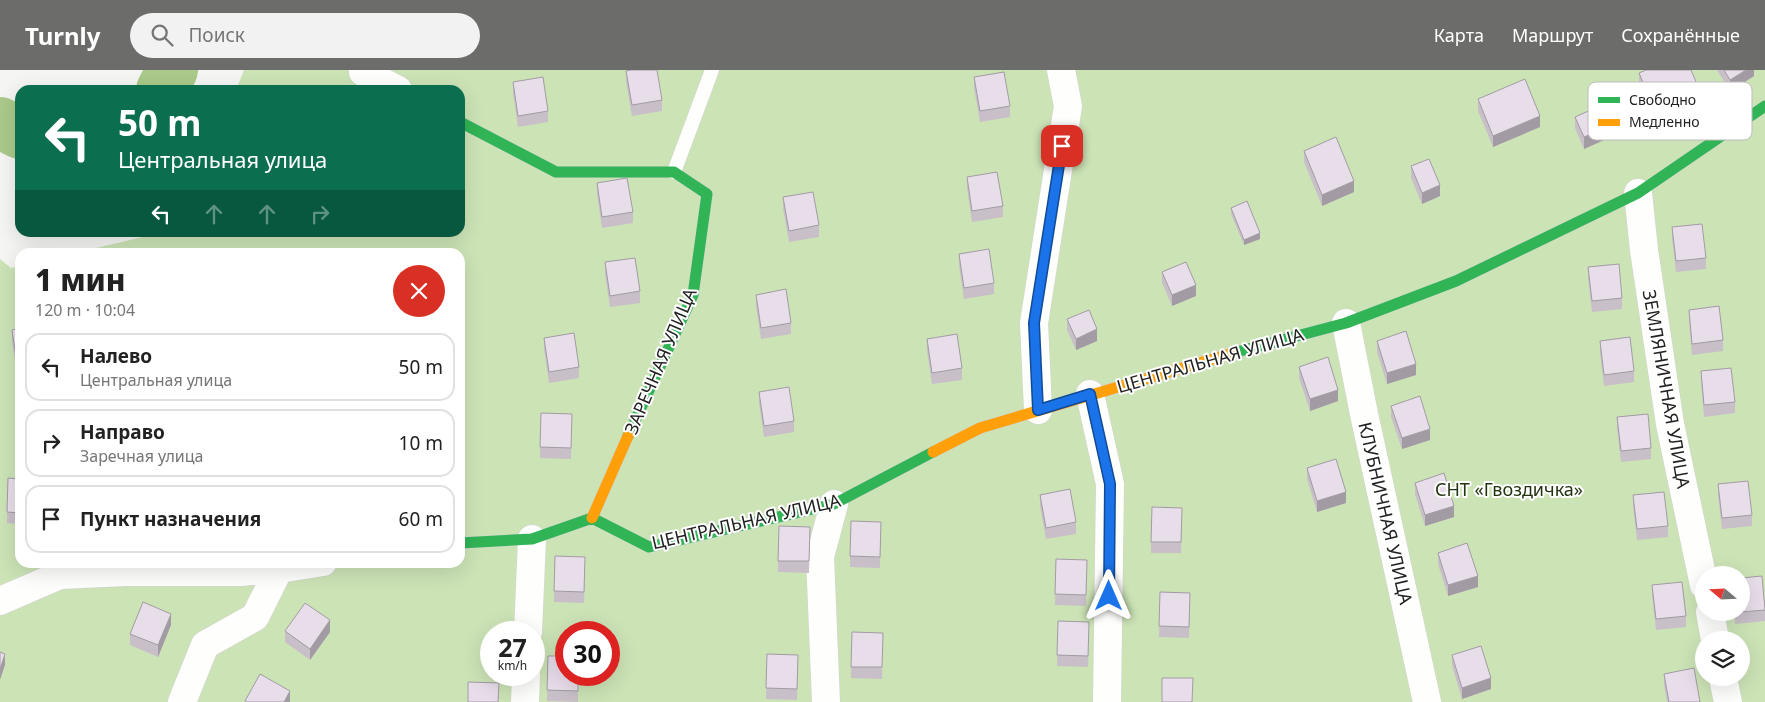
<!DOCTYPE html>
<html lang="ru">
<meta charset="utf-8">
<style>
:root{--surface:#fff;--page:#f2f2f2;--text:#222;--muted:#767676;--line:#e0e0e0;--accent:#6c6d6a}
body{margin:0;font-family:"Noto Sans",sans-serif;background:var(--page);color:var(--text);height:100vh;display:flex;flex-direction:column;font-size:19px;white-space:nowrap}
*{box-sizing:border-box;margin:0}
p{font-size:16px;color:var(--muted)}
.icon{flex:none;width:28px;height:28px;fill:none;stroke:currentColor;stroke-width:2;stroke-linecap:round;stroke-linejoin:round}
.map{position:relative;flex:1;overflow:hidden}
.sheet{position:absolute;left:15px;top:178px;width:450px;height:320px;display:flex;flex-direction:column;background:var(--surface);border-radius:15px;box-shadow:0 5px 20px #0002}
.sheet>*{flex:none}
.guide{position:absolute;left:15px;top:15px;width:450px;height:152px;border-radius:15px;box-shadow:0 5px 20px #0002;background:#0b6e4f;color:#fff;overflow:hidden}
.needle{width:32px;rotate:289deg}
.controls{position:absolute;left:1695px;top:496px;display:grid;gap:10px}
.controls a{display:grid;place-items:center;width:55px;height:55px;border-radius:50%;background:var(--surface);box-shadow:0 5px 20px #0002;font-size:25px}
.speed{position:absolute;left:480px;top:551px;display:flex;gap:10px;font-size:25px;font-weight:700;text-align:center}
.speed>*{display:grid;place-content:center;width:65px;height:65px;border-radius:50%;background:var(--surface);box-shadow:0 5px 20px #0002;line-height:1}
.speed small{font-size:12px;font-weight:400}
.speed .limit{border:8px solid #d22;background:#fff;color:#111}
.pin{position:absolute;display:grid;place-items:center;width:42px;height:42px;color:#fff;margin:-21px;border-radius:10px;box-shadow:0 2px 8px #0006}
.me{position:absolute;width:55px;margin:-28px;rotate:0deg;stroke-linejoin:round;filter:drop-shadow(0 0 4px #0008)}
.turn{display:flex;align-items:center;gap:18px;height:105px;padding:0 20px;font-size:22px}
.turn .icon{width:65px;height:65px;stroke-width:2.5}
.turn b{display:block;font-size:35px;line-height:42px}
.lanes{display:flex;align-items:center;height:48px;padding:0 20px;background:#0003;justify-content:center;gap:25px;direction:ltr}
.lanes .off{opacity:.35}
.round{display:grid;place-items:center;flex:none;width:52px;height:52px;border-radius:26px;background:var(--page)}
.head{display:flex;align-items:center;justify-content:space-between;height:85px;padding:0 20px}
h1{font-size:30px;font-weight:800;line-height:38px}
ul{padding:0;list-style:none}
li{display:flex;align-items:center;gap:15px;height:68px;margin:0 10px 8px;padding:0 10px;border:2px solid var(--line);border-radius:15px}
li div{flex:1}
li b{display:block;font-size:19px}
li em{font-style:normal}
header{display:flex;align-items:center;gap:30px;box-sizing:border-box;height:70px;padding:0 25px;background:var(--accent);color:#fff}
header strong{font-size:24px}
nav{display:flex;gap:28px;margin-inline-start:auto;font-size:18px}
.search{width:350px;height:45px;background:var(--page);display:flex;align-items:center;gap:12px;box-sizing:border-box;padding:0 18px;border-radius:28px;color:var(--muted);font-size:19px}
.map>svg:first-child{display:block}
.green{fill:#cce3b6;fill-rule:evenodd}
.lines{fill:none;stroke-linecap:round;stroke-linejoin:round}
.river{stroke:#abc98b;stroke-width:52}
.lane-casing{stroke:#d2d3d1;stroke-width:15}
.street-casing{stroke:#d2d3d1;stroke-width:29}
.fast-casing{stroke:#d2d3d1;stroke-width:12}
.slow-casing{stroke:#d2d3d1;stroke-width:12}
.lane{stroke:#fefefd;stroke-width:14}
.street{stroke:#fefefd;stroke-width:28}
.fast{stroke:#30b455;stroke-width:11}
.slow{stroke:#ff9f0a;stroke-width:11}
.wall{fill:#c8bfc9}
.shaded-wall{fill:#a29ba4}
.building{fill:#e8deea;stroke:#a29ba4}
.route-casing{stroke:#114b97;stroke-width:12}
.route{stroke:#1a73e8;stroke-width:9}
.labels{text-anchor:middle;dominant-baseline:central;stroke-width:4;stroke-linejoin:round;paint-order:stroke}
.street-label{font-size:18px;fill:#222321;stroke:#fff}
.park-label{font-size:18px;fill:#22330f;stroke:#fff}
.key{fill:#fff;stroke:#bdbdbc;stroke-width:1}
.key-label{font-size:14px;fill:#222321}
</style>
<header>
<strong>Turnly</strong>
<div class="search"><svg class="icon" aria-label="search" viewBox="0 0 24 24"><circle cx="10" cy="10" r="6"/><path d="M15 15l6 6"/></svg>Поиск</div>
<nav><a>Карта</a><a>Маршрут</a><a>Сохранённые</a></nav>
</header>
<div class="map">
<svg width="1765" height="632" viewBox="0 0 1765 632">
<rect width="100%" height="100%" fill="#f5f6f3"/>
<path class="green" d="M244,0H1765V632H0V189L11,198L20,196V492H460V182H79L164,162H460V20H236ZM1704,505H1741V542H1704ZM491,562H534V605H491ZM566,562H609V605H566ZM1704,570H1741V608H1704Z"/>
<g class="lines">
<path class="river" d="M162,20L172,0
M0,53L20,63"/>
<g class="lane-casing">
<path id="lane" d="M674,102L712,0"/>
</g>
<g class="street-casing">
<path id="street" d="M363,2L398,20
M1638,123L1644,180L1670,354L1704,515
M1346,253L1364,344L1427,632
M1090,324L1110,414L1107,632
M1038,340L1034,253L1068,36L1061,0
M0,531L60,505L126,502H240L279,499L323,492
M1710,542L1715,570
M528,562L532,469
M1723,608L1728,632
M182,632L205,575L255,547L279,499
M525,632L526,605
M826,632L820,487L834,434"/>
</g>
<g class="fast-casing">
<path id="fast" d="M460,52L556,102H674L707,124L693,225L628,366
M1233,283L1346,253L1456,211L1638,123L1765,36
M460,473L532,469L592,448L649,477L834,434L933,382"/>
</g>
<g class="slow-casing">
<path id="slow" d="M933,382L980,358L1233,283
M592,448L628,366"/>
</g>
<use href="#lane" class="lane"/>
<use href="#street" class="street"/>
<use href="#fast" class="fast"/>
<use href="#slow" class="slow"/>
</g>
<path class="wall" d="M1717,0H1754V6L1730,21Z
M626,1L662,30V41L632,46L626,12Z
M1639,3L1700,33L1655,51L1639,14Z
M974,7L1010,36V47L980,52L974,18Z
M513,12L548,41V52L518,57L513,23Z
M1478,29L1540,57L1493,77L1478,41Z
M1575,47L1613,66L1584,79L1575,58Z
M1304,81L1354,122L1322,136L1304,92Z
M1411,96L1440,126L1422,134L1411,108Z
M967,107L1003,136V147L972,152L967,118Z
M597,113L633,142V153L602,158L597,124Z
M783,127L819,155V167L789,172L783,138Z
M1231,138L1260,169L1244,175L1231,144Z
M1672,157L1706,188V199L1676,202L1672,168Z
M959,184L994,213V224L964,229L959,195Z
M605,192L640,221V233L610,237L605,204Z
M1588,197L1622,228V239L1592,242L1588,208Z
M1162,202L1196,226L1172,236L1162,213Z
M756,225L791,253V264L761,269L756,236Z
M1689,240L1723,270V281L1692,285L1689,251Z
M1067,249L1097,271L1076,280L1067,260Z
M20,258V304H17L12,271V260Z
M544,268L579,297V308L549,313L544,279Z
M927,269L962,298V310L932,314L927,281Z
M1377,271L1416,305L1387,314L1377,282Z
M1600,271L1634,301V312L1604,316L1600,282Z
M1299,297L1338,331L1310,341L1299,308Z
M1701,301L1735,332V343L1704,347L1701,312Z
M759,322L794,351V362L764,367L759,333Z
M1391,336L1430,370L1402,379L1391,347Z
M572,344L571,389L540,388V377Z
M1617,347L1651,378V389L1621,392L1617,358Z
M1307,398L1346,433L1317,442L1307,409Z
M8,408L20,409V454L7,453Z
M1415,413L1454,447L1425,456L1415,424Z
M1718,414L1752,445V456L1722,459L1718,425Z
M1040,425L1076,452V464L1046,469L1040,436Z
M1633,425L1668,456V467L1637,470L1633,436Z
M1182,449L1181,483H1151V472Z
M881,452L880,498L850,497V486Z
M810,457L809,503L778,502V491Z
M1438,483L1478,517L1448,526L1438,494Z
M555,486L585,498L584,533L554,532Z
M1056,489L1087,490L1086,536L1055,535Z
M1652,515L1686,546V557L1656,560L1652,526Z
M1160,522L1190,523L1189,568L1159,567Z
M1765,535V551L1735,554L1734,542H1741Z
M1058,551L1089,563L1088,597L1057,596Z
M171,555L158,587L130,575V564Z
M285,561L330,562L310,590L285,572Z
M883,563L882,609L851,608V597Z
M767,584L798,585L797,630L766,629Z
M1452,585L1491,619L1462,629L1452,596Z
M548,586L578,605V632L547,631Z
M1664,604L1700,632H1667L1664,615Z"/>
<path class="shaded-wall" d="M1746,0H1754V6L1730,21V10Z
M1700,21V33L1655,51V40Z
M1540,46V57L1493,77V66Z
M1613,55V66L1584,79V67Z
M1354,111V122L1322,136V125Z
M1440,115V126L1422,134V123Z
M1260,163V169L1244,175V170Z
M1196,215V226L1172,236V225Z
M1097,259V271L1076,280V269Z
M1416,294V305L1387,314V303Z
M1338,320V331L1310,341V329Z
M1430,359V370L1402,379V368Z
M1346,422V433L1317,442V431Z
M1454,436V447L1425,456V445Z
M1478,506V517L1448,526V515Z
M171,544V555L158,587V575Z
M330,550V562L310,590V579Z
M5,584V595L0,610V599Z
M1491,608V619L1462,629V618Z
M290,621V632H284Z"/>
<path class="building" d="M631,0H657L662,30L632,35L626,1Z
M1646,0H1691L1700,21L1655,40L1639,3Z
M1724,0H1746L1730,10Z
M1004,2L1010,36L980,41L974,7Z
M543,7L548,41L518,46L513,12Z
M1525,9L1540,46L1493,66L1478,29Z
M1604,34L1613,55L1584,67L1575,47Z
M1336,67L1354,111L1322,125L1304,81Z
M1429,89L1440,115L1422,123L1411,96Z
M997,102L1003,136L972,141L967,107Z
M627,108L633,142L602,147L597,113Z
M813,122L819,155L789,161L783,127Z
M1247,131L1260,163L1244,170L1231,138Z
M1702,154L1706,188L1676,191L1672,157Z
M989,179L994,213L964,218L959,184Z
M635,188L640,221L610,226L605,192Z
M1186,192L1196,215L1172,225L1162,202Z
M1619,194L1622,228L1592,231L1588,197Z
M786,219L791,253L761,258L756,225Z
M1719,236L1723,270L1692,274L1689,240Z
M1089,240L1097,259L1076,269L1067,249Z
M20,258V293H17L12,260Z
M1406,261L1416,294L1387,303L1377,271Z
M574,263L579,297L549,302L544,268Z
M957,264L962,298L932,303L927,269Z
M1630,267L1634,301L1604,305L1600,271Z
M1328,287L1338,320L1310,329L1299,297Z
M1731,298L1735,332L1704,335L1701,301Z
M789,317L794,351L764,356L759,322Z
M1420,326L1430,359L1402,368L1391,336Z
M541,343L572,344L571,378L540,377Z
M1648,344L1651,378L1621,381L1617,347Z
M1336,389L1346,422L1317,431L1307,398Z
M1444,403L1454,436L1425,445L1415,413Z
M8,408L20,409V443L7,442Z
M1748,411L1752,445L1722,448L1718,414Z
M1070,419L1076,452L1046,458L1040,425Z
M1664,422L1668,456L1637,459L1633,425Z
M1152,437L1182,438L1181,472H1151Z
M851,451L881,452L880,487L850,486Z
M779,456L810,457L809,491H778Z
M1467,473L1478,506L1448,515L1438,483Z
M555,486L585,487L584,522L554,521Z
M1056,489L1087,490L1086,525L1055,524Z
M1762,506L1765,540L1741,542V508Z
M1682,512L1686,546L1656,549L1652,515Z
M1160,522L1190,523L1189,557L1159,556Z
M143,532L171,544L158,575L130,564Z
M305,533L330,550L310,579L285,561Z
M1058,551L1089,552L1088,586L1057,585Z
M852,562L883,563L882,597H851Z
M1481,576L1491,608L1462,618L1452,585Z
M0,582L5,584L0,599Z
M767,584L798,585L797,619L766,618Z
M548,586H566V605H578V621L547,620Z
M1694,598L1700,632H1669L1664,604Z
M260,604L290,621L284,632H247L245,631Z
M1162,608H1193L1192,632H1162Z
M468,612L499,613L498,632H468Z"/>
<g class="lines">
<g class="route-casing">
<path id="route" d="M1062,76L1034,253L1038,340L1090,324L1110,414L1109,526"/>
</g>
<use href="#route" class="route"/>
</g>
<g class="labels">
<g class="street-label">
<text transform="translate(1210 290) rotate(-16)">ЦЕНТРАЛЬНАЯ УЛИЦА</text>
<text transform="translate(660 291) rotate(-67)">ЗАРЕЧНАЯ УЛИЦА</text>
<text transform="translate(1667 319) rotate(80)">ЗЕМЛЯНИЧНАЯ УЛИЦА</text>
<text transform="translate(1386 443) rotate(77)">КЛУБНИЧНАЯ УЛИЦА</text>
<text transform="translate(746 451) rotate(-13)">ЦЕНТРАЛЬНАЯ УЛИЦА</text>
</g>
<g class="park-label">
<text x="1509" y="419">СНТ «Гвоздичка»</text>
</g>
</g>
<rect x="1588" y="12" width="164" height="58" rx="8" class="key"/>
<rect x="1598" y="27" width="22" height="6" fill="#30b455"/>
<rect x="1598" y="49" width="22" height="7" fill="#ff9f0a"/>
<g class="key-label">
<text x="1629" y="35">Свободно</text>
<text x="1629" y="57">Медленно</text>
</g>
</svg>
<div class="controls">
<a><svg class="needle" viewBox="-14 -14 28 28"><path d="M0-13l5 13h-10z" fill="#e53935"/><path d="M0 13l5-13h-10z" fill="#767676"/></svg></a>
<a><svg class="icon" aria-label="layers" viewBox="0 0 24 24"><path d="M12 4l9 5-9 5-9-5zM3 14l9 5 9-5"/></svg></a>
</div>
<div class="speed"><div>27<small>km/h</small></div><div class="limit">30</div></div>
<div class="pin" style="left:1062px;top:76px;background:#d93025"><svg class="icon" aria-label="arrive" viewBox="0 0 24 24"><path d="M6 21V4h12l-3 4 3 4H6"/></svg></div>
<svg class="me" style="left:1109px;top:526px" viewBox="-20 -20 40 40"><path d="M0-17L14 15 0 8-14 15z" fill="#1a73e8" stroke="#fff" stroke-width="4"/></svg>
<div class="guide">
<div class="turn"><svg class="icon" aria-label="left" viewBox="0 0 24 24"><path d="M17 20v-9H6M10 6l-5 5 5 5"/></svg><div><b>50 m</b>Центральная улица</div></div>
<div class="lanes"><svg class="icon" aria-label="left" viewBox="0 0 24 24"><path d="M17 20v-9H6M10 6l-5 5 5 5"/></svg><svg class="icon off" aria-label="ahead" viewBox="0 0 24 24"><path d="M12 20V5M6 11l6-6 6 6"/></svg><svg class="icon off" aria-label="ahead" viewBox="0 0 24 24"><path d="M12 20V5M6 11l6-6 6 6"/></svg><svg class="icon off" aria-label="right" viewBox="0 0 24 24"><path d="M7 20v-9h11M14 6l5 5-5 5"/></svg></div>
</div>
<section class="sheet">
<div class="head"><div><h1>1 мин</h1><p>120 m · 10:04</p></div><a class="round" style="background:#d93025;color:#fff"><svg class="icon" aria-label="close" viewBox="0 0 24 24"><path d="M6 6l12 12M18 6L6 18"/></svg></a></div>
<ul>
<li><svg class="icon" aria-label="left" viewBox="0 0 24 24"><path d="M17 20v-9H6M10 6l-5 5 5 5"/></svg><div><b>Налево</b><p>Центральная улица</p></div><em>50 m</em></li>
<li><svg class="icon" aria-label="right" viewBox="0 0 24 24"><path d="M7 20v-9h11M14 6l5 5-5 5"/></svg><div><b>Направо</b><p>Заречная улица</p></div><em>10 m</em></li>
<li><svg class="icon" aria-label="arrive" viewBox="0 0 24 24"><path d="M6 21V4h12l-3 4 3 4H6"/></svg><div><b>Пункт назначения</b></div><em>60 m</em></li>
</ul>
</section>
</div>
